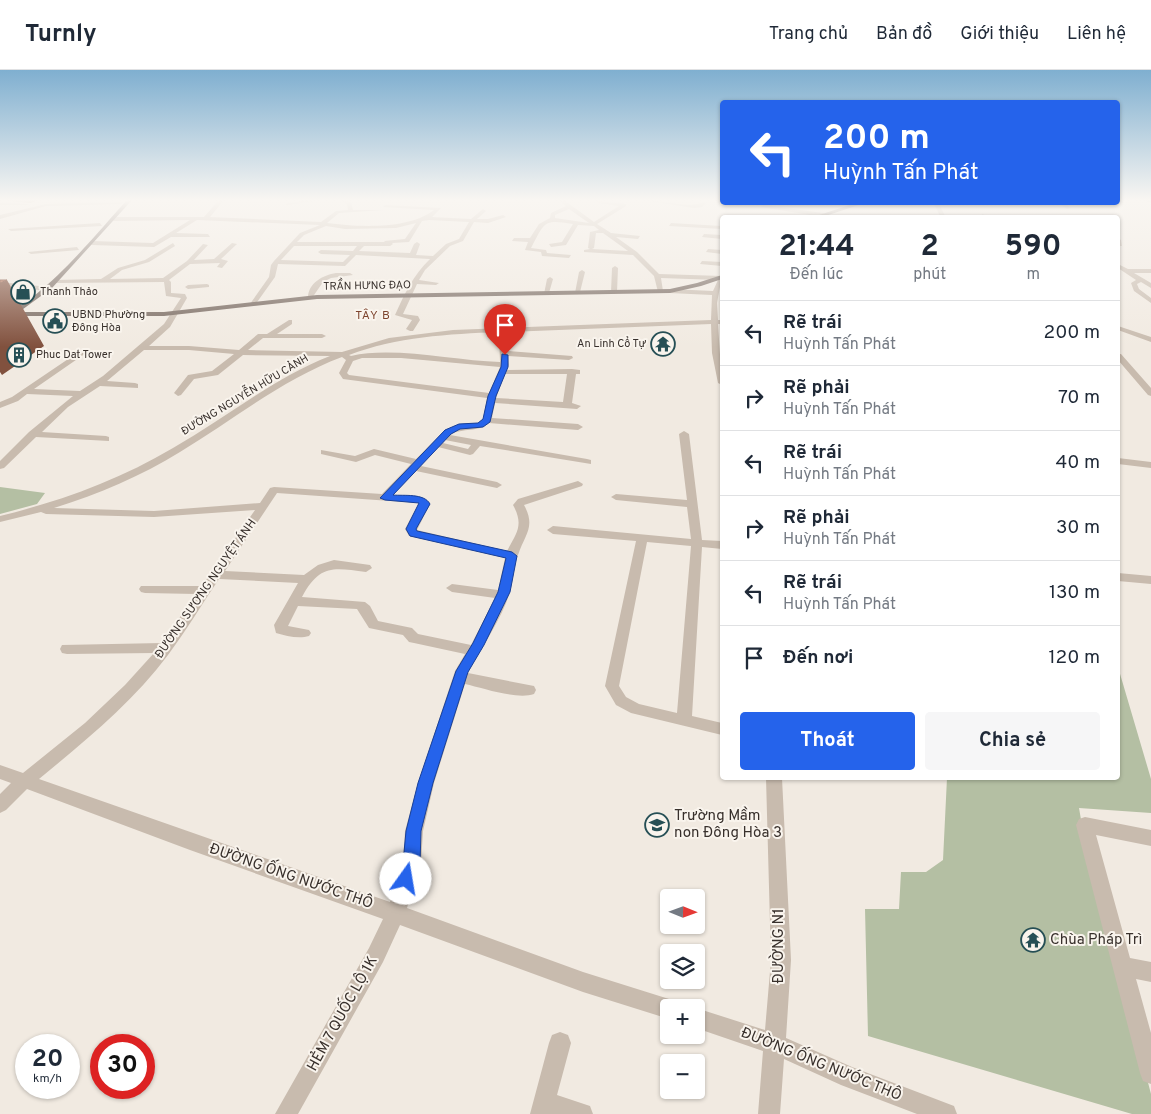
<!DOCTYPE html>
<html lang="vi">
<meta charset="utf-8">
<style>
:root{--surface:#fff;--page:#f6f6f7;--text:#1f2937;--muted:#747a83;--line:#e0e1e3;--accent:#2563eb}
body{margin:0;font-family:Overpass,sans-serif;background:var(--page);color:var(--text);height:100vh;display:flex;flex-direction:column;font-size:19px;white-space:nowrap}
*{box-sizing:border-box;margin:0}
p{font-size:16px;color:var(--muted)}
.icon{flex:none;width:28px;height:28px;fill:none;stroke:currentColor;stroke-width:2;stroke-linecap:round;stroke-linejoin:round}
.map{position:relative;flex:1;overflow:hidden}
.drawer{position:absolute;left:720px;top:145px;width:400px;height:565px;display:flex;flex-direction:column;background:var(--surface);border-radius:5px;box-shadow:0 1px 4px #0004}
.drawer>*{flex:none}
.top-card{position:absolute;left:720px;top:30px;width:400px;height:105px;border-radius:5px;box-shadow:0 1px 4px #0004;background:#2563eb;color:#fff;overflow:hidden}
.needle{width:32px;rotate:91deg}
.fabs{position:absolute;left:660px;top:819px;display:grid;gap:10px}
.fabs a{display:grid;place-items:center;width:45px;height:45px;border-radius:5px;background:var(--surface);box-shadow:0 1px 4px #0004;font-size:25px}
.speed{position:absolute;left:15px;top:964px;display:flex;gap:10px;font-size:25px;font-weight:700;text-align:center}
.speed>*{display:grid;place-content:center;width:65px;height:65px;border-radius:50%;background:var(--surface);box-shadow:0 1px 4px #0004;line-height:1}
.speed small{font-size:12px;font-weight:400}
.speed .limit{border:8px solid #d22;background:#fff;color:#111}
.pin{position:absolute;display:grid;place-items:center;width:42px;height:42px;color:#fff;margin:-51px -21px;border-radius:50% 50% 50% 0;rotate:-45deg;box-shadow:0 0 5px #0007}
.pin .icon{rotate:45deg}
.me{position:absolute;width:55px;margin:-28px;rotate:13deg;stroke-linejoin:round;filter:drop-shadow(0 0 4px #0008)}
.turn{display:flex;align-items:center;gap:18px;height:105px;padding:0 20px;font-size:22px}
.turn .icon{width:65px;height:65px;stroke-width:2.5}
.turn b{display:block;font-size:35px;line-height:42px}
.eta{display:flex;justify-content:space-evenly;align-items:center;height:85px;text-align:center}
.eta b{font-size:30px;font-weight:700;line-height:35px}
.primary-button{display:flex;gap:10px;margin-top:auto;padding:10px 20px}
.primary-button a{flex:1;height:58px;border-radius:5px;background:var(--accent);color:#fff;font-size:20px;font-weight:700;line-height:58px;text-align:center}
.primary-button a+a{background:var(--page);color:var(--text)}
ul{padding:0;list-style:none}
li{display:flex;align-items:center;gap:15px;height:65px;padding:0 20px;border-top:1px solid var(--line)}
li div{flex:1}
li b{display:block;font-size:19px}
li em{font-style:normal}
header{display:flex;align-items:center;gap:30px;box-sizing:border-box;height:70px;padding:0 25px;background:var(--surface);border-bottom:1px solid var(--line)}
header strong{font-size:24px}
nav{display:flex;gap:28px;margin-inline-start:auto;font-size:18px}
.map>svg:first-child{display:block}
.green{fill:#b4bfa3}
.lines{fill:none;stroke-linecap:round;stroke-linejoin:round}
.minor{fill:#c8bbae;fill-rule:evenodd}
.major{fill:#77685f;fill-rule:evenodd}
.wall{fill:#9e644c}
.shaded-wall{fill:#81513e}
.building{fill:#b87458;stroke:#81513e}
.route{fill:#2563eb;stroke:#184099}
.labels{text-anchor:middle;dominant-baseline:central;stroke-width:4;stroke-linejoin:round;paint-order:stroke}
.far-street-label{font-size:11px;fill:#38302c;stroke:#f9f4ed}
.far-poi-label{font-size:11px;fill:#38302c;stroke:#f9f4ed;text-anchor:start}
.far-quarter-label{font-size:12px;letter-spacing:1px;fill:#7d442e;stroke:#f9f4ed}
.street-label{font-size:12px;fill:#38302c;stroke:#f9f4ed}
.near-poi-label{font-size:15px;fill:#38302c;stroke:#f9f4ed;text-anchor:start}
.near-street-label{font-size:15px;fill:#38302c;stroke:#f9f4ed}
</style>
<header>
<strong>Turnly</strong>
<nav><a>Trang chủ</a><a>Bản đồ</a><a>Giới thiệu</a><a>Liên hệ</a></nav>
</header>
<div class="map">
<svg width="1151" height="1044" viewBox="0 0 1151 1044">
<rect width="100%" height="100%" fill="#f1eae1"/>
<path class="green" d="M0,417L45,423L37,434L0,444Z
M1118,597L1151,709V743L1079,738L1084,767L1151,1024V1044H1132L868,966L865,839H899L901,802H926L943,790L947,708H1118Z"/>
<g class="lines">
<path class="minor" d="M219,130H224L210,147L321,152L336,141L348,140L347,134L340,130L351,132L353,140H384L339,143L327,153C358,157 408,160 434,140L383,137L385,135L441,138L432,147L471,149L483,139L486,141L477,149H488L503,145L506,147L488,153L474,152L463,171L450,176L425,200L419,210L439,213L436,215L417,214L403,244L418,246L420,250L413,261H410L406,259L412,250L395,245C404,225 413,205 430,189L356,185L345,196L278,194L275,207L255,235H251L250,234L269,207L271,195L274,191L300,163L320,155L197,150L176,163L208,164L210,167H171L154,177L92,175L89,173L92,171L153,173L190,150L114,151L111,149L114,147H204ZM429,150L469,152L459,169L446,174L433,186L416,185L420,174L417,172L414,174L410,183L359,181L364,176H390L393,174L392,173L409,172L422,151ZM416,153L405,169L384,171L385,172H297L304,165L326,156L345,159L396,158ZM294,176H357L353,181L321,180L318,182L321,184L350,185L343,192L281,190Z
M304,130H323L287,135L285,134Z
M558,130H564L594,152L619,136L599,133L597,131L626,134V136L597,154L611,163L640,166L638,169L616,167L637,182L659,204L722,206L717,233L718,250H722V254H718L722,315L718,313L712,283L711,254L507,262V281L572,286L573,288L569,290L508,286L509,295L507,300L572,299L580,300V304H576L572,333L581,336L577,339L495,333L492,348L578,354L583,357L578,360L489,353C478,363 463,357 450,365L587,389L591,390V394L480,376L473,384L470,385L438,377L421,396L497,412L502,415L497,418L416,401L393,425C405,426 425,423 430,434L417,460L507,481C517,462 524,455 513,435L518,429L578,411L583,414L582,416L524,435C536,457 525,464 518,485C513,496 514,510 510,522C501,551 481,577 468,603L534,616L536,620L534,624C517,630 483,618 465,614L434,713L423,761L421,793L407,838L583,902L669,929L676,932L679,938H669V949L583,922L400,855L383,892L298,1044H275L369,878L383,849L190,780L27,719L6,740L0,743V724L11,713L0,709V695L23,703L85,653L125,615L154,583L67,584L62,583L60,579L62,575L162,573L196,524L145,523L141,522L139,519L141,516H202L255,440L154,447L46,444L41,442L0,452V446C61,431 119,410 173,378C225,348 274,308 330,286L243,285L218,305L194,309L181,325L178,326L174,323L188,305L212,301L234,284L189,280H144L107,311L135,313L138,314V318L100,316L68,337L42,362L106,366L109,367V371L36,367L4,398L0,399V391L29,362L73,326L27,324L18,331L0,338V332L12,327L83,279L87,281L86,283L34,319L80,321L103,306L164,254L181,228L166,226L164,212L56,213L54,212V210L101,209L118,198L145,190L173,173L175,176L149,192L122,200L110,209L163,208L187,191L203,174L208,175L194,190L214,189L232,173L237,174L221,189L228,191L222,198L217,197L220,193L190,194L169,210L171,212V223L185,224L187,228L170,257L149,276H189L239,280L258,264H267L289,250H292V254L277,264H322L326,266L322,268H263L248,280L342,282L389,268L453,260L711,250L712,225L670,223L667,221L670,219L713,221L718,210L661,208L663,221L658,222L654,206L633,185L584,182V180L590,179L588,178L590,162L599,160L594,156L578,155L566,175L551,177L549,174L562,172L573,154C543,149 545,152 531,178L546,180L547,183L571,185L569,188L542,186L541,182L525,180L528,172L512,171L514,168H530L539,154L550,148L551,143L566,136ZM569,139L589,153L555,148V145ZM596,163H603L628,181L592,179L594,178ZM499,262L500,292C455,291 394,276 351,286L349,285C396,267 449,264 499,262ZM342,287L346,290L339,303L343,309L487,328L483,349L478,353L459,354L445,360L416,389L374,379L355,386L321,380V384L356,392L375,385L411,394L382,424L274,417L270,418L260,433L154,441L54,438C99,424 141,406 180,382C233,350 283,309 342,287ZM362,288H401L500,297L489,323L349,305L347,303L353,291ZM505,304H567L563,332L496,328ZM445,370L471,375L468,379L443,373ZM277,423L419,433L405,459L409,466L505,488L498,520L452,514L446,518L452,522L495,528L471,575L418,564L412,558L378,551L370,536L365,532L302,527C320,494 333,498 366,502L372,498L370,495L334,490L318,495L304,505L225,501ZM219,509L298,513L274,555L276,563C286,566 299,569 309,566L311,563L309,560L288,556L298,536L357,539L369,558L403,565L409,572L414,573L465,584L455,601L418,713L405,761L403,793L390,832L39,709C85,671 132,633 168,585C186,561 202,534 219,509Z
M643,130C661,130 689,139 704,132L706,133L702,137L694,138Z
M123,132L121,134L46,136L0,149V145L46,134Z
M933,132H938L946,148H941Z
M1056,132H1063L1071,138L1067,139Z
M0,133L27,134L29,135H0Z
M763,135L823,143L826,145L823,147L761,137Z
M983,144L987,148H982L980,146Z
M100,153L102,156L11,161L8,159Z
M671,153L722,156V159L669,156Z
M704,164L722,165V169L702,167Z
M1118,168L1121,170L1122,176H1118Z
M77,177L79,180L31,184L28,182Z
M708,179L722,180V184L706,182Z
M702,191L722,192V196L700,194Z
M1118,194L1128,199H1151V203H1134L1151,213V218L1141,212L1137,214L1139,219L1151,228V233L1134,221L1131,213L1136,210L1118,198Z
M615,196L618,198L617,222L614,224L611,222L612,198Z
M582,200L585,202L580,222L575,223L579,202Z
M336,203H350L353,205L331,208L323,212L312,228H308C308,213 323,205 336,203Z
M550,207L553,209L549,223L544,224L547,209Z
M0,212L39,216L42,218L39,220L0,216Z
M207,214L209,215V217L188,219L185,217L188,215Z
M1118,256L1151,267V272L1118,260Z
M1118,284H1121L1151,318V326L1148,325L1118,290Z
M684,361L689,364L702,470L722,471V479L702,477L692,646L722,653V665L631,643L616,635L605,616L636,471L553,464L547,460L553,456L691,469L687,437L616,430L611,427L616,424L687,430L679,364ZM647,472L691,476L677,643L639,634L626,627L619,616Z
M1118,388L1151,392V398L1118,394Z
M1118,503L1151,506V514L1118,511Z
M766,708H782L791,890L786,968L852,997L954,1036L957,1044H917L841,1015L784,989L780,1044H758L763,981L696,958V938L765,960L771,890Z
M1085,747L1151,760V776L1096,765L1130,888L1151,892V912L1136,909L1151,963V1014L1143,1011L1140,1003L1076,755L1079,749Z
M560,962L568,965L571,973L557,1025L590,1036L593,1044H530L549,973L552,965Z"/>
<path class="major" d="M127,130H132L52,218L19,242H164L317,225L670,219L697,213L722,205V209L701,216L670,223L317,229L164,246H0V242C34,242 102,157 127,130Z
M1151,130V132L1139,130Z
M859,132H868L819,148H810Z"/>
</g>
<path class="wall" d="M9,130H38L30,133L10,131Z"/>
<path class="shaded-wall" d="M29,130H38L30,133Z
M7,210L44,276L2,305L0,302V213Z"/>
<path class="building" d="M0,210H7L0,213Z"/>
<linearGradient id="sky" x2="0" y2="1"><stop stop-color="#7fafd0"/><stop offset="0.47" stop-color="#f9f6f2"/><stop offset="1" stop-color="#f9f6f2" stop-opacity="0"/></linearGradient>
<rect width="1151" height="277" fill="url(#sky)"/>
<path class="route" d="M502,284L508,285V297L496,326L490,352L483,357L460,359L451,364L393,425C404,426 424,423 430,434L416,459L417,461L512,482L517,486L510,522L484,575L468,602L433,713L421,761L420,793L412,815L406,818L401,815L398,809L403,793L406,761L418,713L456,601L473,573L498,522L506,488L410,466L406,459L419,433L385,430L380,428L445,360L459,354L478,353L483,349L488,326L501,297Z"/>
<defs>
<g id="shop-ring" transform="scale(1.25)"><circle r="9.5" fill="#f9f4ed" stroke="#264f55" stroke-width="1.5"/><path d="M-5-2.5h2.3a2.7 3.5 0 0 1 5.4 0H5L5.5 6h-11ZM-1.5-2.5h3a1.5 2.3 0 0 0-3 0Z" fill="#264f55"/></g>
<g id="civic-ring" transform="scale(1.25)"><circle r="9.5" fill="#f9f4ed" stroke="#264f55" stroke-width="1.5"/><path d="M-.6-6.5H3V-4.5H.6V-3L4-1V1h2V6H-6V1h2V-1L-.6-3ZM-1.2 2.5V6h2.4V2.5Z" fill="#264f55"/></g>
<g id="temple-ring" transform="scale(1.25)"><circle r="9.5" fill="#f9f4ed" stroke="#264f55" stroke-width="1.5"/><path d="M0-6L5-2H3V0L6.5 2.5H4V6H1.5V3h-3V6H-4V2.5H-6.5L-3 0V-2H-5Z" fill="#264f55"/></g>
<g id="building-ring" transform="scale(1.25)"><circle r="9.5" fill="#f9f4ed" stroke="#264f55" stroke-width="1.5"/><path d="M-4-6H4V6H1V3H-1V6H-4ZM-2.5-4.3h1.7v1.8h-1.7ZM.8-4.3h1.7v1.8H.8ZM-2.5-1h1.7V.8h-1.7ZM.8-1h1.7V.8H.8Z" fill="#264f55"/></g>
<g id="school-ring" transform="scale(1.25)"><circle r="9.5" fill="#f9f4ed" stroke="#264f55" stroke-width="1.5"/><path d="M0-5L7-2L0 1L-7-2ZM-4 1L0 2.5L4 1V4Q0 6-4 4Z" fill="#264f55"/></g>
</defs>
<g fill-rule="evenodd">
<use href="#shop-ring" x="23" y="222"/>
<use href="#civic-ring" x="55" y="251"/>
<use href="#temple-ring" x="663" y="274"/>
<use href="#building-ring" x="19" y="285"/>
<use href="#school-ring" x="657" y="755"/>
<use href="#temple-ring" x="1033" y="870"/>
</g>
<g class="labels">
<g class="far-street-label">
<text transform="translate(367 216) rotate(-1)">TRẦN HƯNG ĐẠO</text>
<text transform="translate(245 325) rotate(-31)">ĐƯỜNG NGUYỄN HỮU CẢNH</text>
</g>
<g class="far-poi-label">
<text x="40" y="222">Thanh Thảo</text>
<text x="72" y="245">UBND Phường<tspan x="72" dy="13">Đông Hòa</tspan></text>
<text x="646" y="274" text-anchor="end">An Linh Cổ Tự</text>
<text x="36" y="285">Phuc Dat Tower</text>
</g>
<g class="far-quarter-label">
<text x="373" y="246">TÂY B</text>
</g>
<g class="street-label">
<text transform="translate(206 519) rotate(-55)">ĐƯỜNG SƯƠNG NGUYỆT ÁNH</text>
</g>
<g class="near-poi-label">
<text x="674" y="746">Trường Mầm<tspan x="674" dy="17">non Đông Hòa 3</tspan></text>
<text x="1050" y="870">Chùa Pháp Trì</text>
</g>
<g class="near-street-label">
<text transform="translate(291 807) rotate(19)">ĐƯỜNG ỐNG NƯỚC THÔ</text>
<text transform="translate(779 876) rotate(-90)">ĐƯỜNG N1</text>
<text transform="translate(343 944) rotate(-61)">HẺM 7 QUỐC LỘ 1K</text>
<text transform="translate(821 995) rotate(22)">ĐƯỜNG ỐNG NƯỚC THÔ</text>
</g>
</g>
</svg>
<div class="fabs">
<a><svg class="needle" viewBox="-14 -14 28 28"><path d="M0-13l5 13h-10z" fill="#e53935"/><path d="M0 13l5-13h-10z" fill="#747a83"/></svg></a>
<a><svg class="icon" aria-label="layers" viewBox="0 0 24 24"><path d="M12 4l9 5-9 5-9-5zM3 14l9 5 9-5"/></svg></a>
<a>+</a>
<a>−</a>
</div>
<div class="speed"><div>20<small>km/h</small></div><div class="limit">30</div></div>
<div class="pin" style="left:505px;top:285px;background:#d93025"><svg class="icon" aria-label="arrive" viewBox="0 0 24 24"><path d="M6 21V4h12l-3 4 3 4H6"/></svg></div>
<svg class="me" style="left:406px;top:809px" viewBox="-20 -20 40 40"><circle r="19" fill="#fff"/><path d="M0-13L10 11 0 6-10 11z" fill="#2563eb"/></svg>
<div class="top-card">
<div class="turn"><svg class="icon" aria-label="left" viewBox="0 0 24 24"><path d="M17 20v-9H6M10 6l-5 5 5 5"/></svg><div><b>200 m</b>Huỳnh Tấn Phát</div></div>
</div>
<section class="drawer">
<div class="eta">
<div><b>21:44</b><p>Đến lúc</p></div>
<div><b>2</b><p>phút</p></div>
<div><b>590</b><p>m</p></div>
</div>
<ul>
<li><svg class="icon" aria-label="left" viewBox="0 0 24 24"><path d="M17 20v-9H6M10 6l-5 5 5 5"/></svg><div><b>Rẽ trái</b><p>Huỳnh Tấn Phát</p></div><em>200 m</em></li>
<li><svg class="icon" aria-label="right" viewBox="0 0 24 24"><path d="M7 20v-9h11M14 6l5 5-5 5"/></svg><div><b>Rẽ phải</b><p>Huỳnh Tấn Phát</p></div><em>70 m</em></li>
<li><svg class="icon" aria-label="left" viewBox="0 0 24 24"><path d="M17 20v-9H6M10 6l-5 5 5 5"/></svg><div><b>Rẽ trái</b><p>Huỳnh Tấn Phát</p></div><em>40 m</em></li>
<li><svg class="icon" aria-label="right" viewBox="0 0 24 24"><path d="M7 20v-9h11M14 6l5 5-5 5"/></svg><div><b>Rẽ phải</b><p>Huỳnh Tấn Phát</p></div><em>30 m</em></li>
<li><svg class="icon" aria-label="left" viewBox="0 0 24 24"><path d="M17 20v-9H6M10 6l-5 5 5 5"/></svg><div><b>Rẽ trái</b><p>Huỳnh Tấn Phát</p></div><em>130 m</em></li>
<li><svg class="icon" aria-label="arrive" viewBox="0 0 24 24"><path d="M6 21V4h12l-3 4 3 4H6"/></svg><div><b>Đến nơi</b></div><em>120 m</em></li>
</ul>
<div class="primary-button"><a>Thoát</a><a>Chia sẻ</a></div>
</section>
</div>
